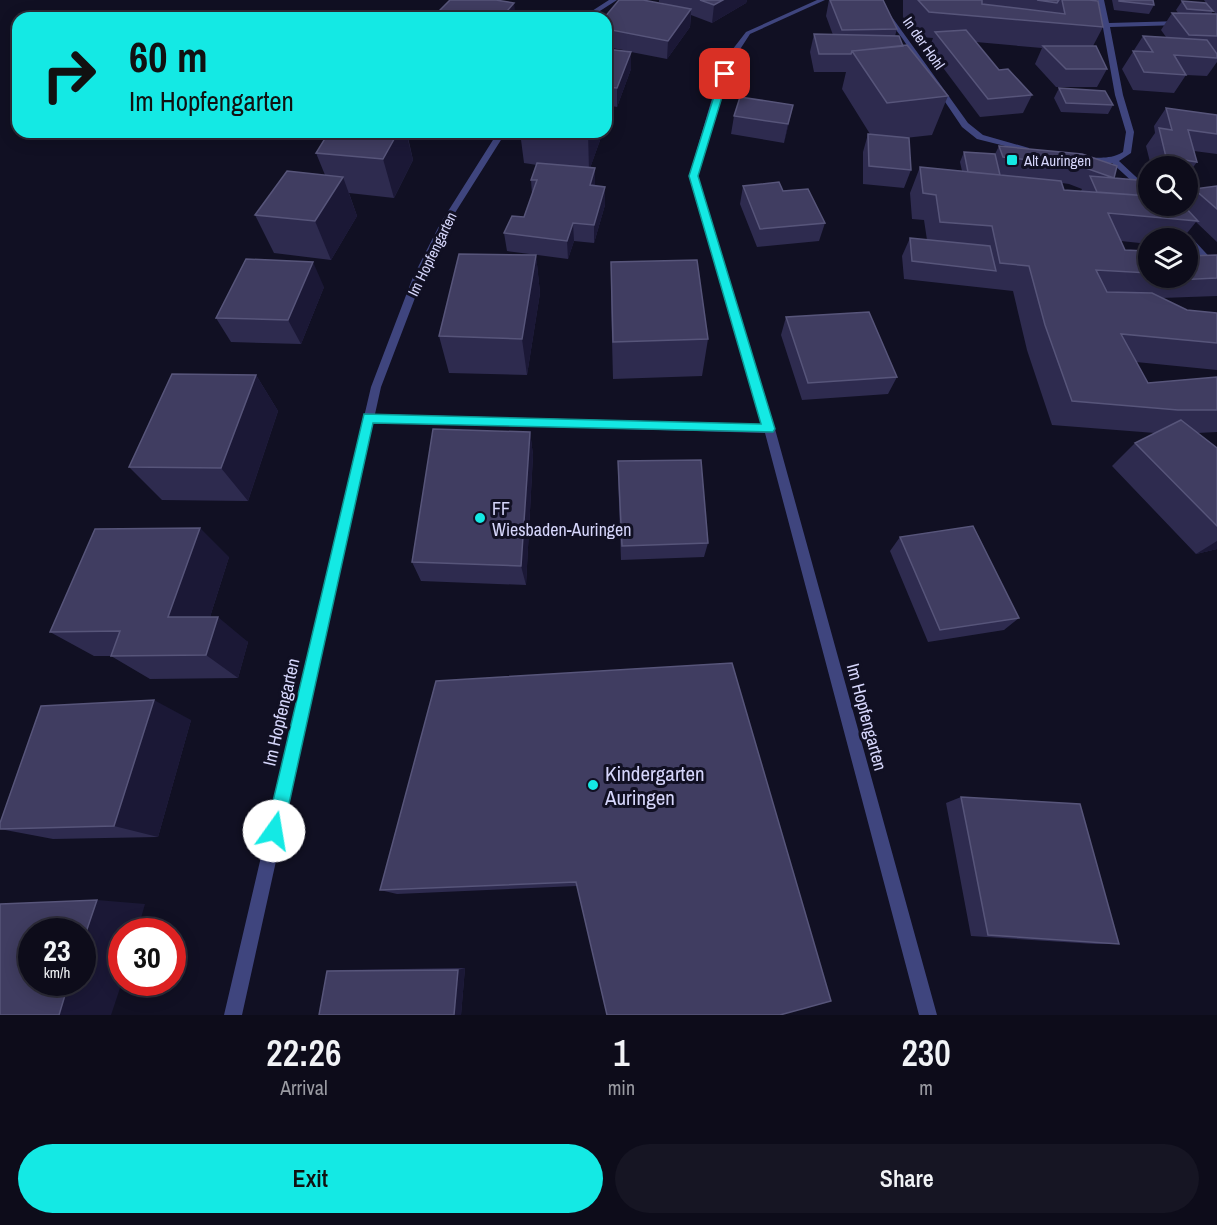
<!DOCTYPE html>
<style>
:root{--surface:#0d0c1a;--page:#161523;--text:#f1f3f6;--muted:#9a9ba2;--line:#2d2c39;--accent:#14e9e4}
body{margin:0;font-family:"Archivo Narrow",sans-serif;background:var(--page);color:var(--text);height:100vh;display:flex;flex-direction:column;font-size:22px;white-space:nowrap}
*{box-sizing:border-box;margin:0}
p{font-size:20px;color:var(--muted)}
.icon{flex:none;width:33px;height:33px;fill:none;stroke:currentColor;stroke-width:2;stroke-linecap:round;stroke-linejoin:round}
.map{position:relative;height:1015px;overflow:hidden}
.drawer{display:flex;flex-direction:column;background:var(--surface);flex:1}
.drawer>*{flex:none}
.guide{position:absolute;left:12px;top:12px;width:600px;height:126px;border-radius:18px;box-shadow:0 3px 15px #0003,0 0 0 2px var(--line);background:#14e9e4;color:#111;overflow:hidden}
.controls{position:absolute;left:1138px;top:156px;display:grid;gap:12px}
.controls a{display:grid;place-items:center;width:60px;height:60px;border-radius:50%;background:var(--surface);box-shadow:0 3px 15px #0003,0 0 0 2px var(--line);font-size:30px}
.speed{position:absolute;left:18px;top:918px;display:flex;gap:12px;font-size:30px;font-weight:700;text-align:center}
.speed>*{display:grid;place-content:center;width:78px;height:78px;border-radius:50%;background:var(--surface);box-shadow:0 3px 15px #0003,0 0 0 2px var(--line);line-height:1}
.speed small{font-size:15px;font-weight:400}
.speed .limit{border:9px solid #d22;background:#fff;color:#111}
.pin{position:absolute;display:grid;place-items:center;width:51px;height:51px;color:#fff;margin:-26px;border-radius:12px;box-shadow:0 3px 9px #0006}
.me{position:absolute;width:66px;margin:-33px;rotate:13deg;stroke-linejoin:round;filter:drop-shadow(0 0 4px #0008)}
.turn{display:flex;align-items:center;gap:21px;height:126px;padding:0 18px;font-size:27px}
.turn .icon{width:78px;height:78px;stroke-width:2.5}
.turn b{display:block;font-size:42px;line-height:51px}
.eta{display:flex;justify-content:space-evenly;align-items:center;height:102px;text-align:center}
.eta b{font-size:36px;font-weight:600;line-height:42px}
.action{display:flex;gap:12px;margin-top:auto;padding:12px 18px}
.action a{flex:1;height:69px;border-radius:36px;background:var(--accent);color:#111;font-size:24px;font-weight:600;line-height:69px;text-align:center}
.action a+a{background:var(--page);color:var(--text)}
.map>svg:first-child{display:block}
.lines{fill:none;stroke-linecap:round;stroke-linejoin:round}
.minor{fill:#3f457e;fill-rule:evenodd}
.wall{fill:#2e2b4f;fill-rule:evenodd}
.shaded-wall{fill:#1b1836}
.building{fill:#403d61;stroke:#57557a;stroke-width:1.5}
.route{fill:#14e9e4;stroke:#0d9794;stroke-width:1.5}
.poi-dot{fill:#14e9e4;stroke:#111023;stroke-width:2}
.labels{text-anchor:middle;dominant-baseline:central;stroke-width:6;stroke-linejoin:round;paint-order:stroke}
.far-street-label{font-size:15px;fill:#d6d6fb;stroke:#111023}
.far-poi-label{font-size:15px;fill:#d6d6fb;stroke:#111023;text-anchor:start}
.poi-label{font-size:18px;fill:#d6d6fb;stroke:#111023;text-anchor:start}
.street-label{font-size:18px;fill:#d6d6fb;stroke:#111023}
.near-poi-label{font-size:21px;fill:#d6d6fb;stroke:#111023;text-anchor:start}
</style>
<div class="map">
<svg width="1217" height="1015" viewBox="0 0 1217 1015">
<rect width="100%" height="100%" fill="#111023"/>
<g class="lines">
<path class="minor" d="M609,0H617L589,18H581Z
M817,0H825L750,34L737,54L721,95L697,176L775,429L937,1015H919L765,433L373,422L242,1015H224L371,387L413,277L440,224L498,132H506L448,224L423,277L381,387L375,414L762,424L689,176L713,95L729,54L746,32Z
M868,0H875L889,13L968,123L983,135L1029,148V152L977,139L962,127L902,38L885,15Z
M1098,0H1104L1109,23L1181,21L1184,23L1181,25L1110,27L1123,95L1134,132L1131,153L1119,161L1149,189V197L1112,163H1087L1083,161C1095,154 1106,162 1123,152L1126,132L1115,95Z
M1188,236L1191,237L1217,265V274L1214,273L1188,245V238H1184Z"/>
</g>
<path class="wall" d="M659,0H747L746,3L712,23L691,15L690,27L667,59L631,52V69L617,107L606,105V49L629,51L606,47V18L665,4L659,2Z
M829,0H883L897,29L895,36L948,96L932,135L905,138L911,170L904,188L863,184V152L868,134H870L842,89L846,72H814L810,52L814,34L833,35L826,16Z
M903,0H1094L1103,27L1093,46L1107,69L1097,87H1056L1035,64L1042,48L976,42L999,70L1032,95L1023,113L980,117L929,49L933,38L920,37L903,17Z
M1112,0H1153L1154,5L1149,14L1114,10Z
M1204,0H1217V62L1207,76L1186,75L1174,93L1133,90L1122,69L1143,36L1166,37L1161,30L1172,13H1178L1176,10L1182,1L1206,3ZM1206,3L1216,14H1211L1213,11Z
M1059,88L1113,105L1108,114L1061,112L1054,98Z
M793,105L784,143L731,134L734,116Z
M1166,108L1217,115V154L1194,151L1197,162L1188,174V166H1151L1146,146L1155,133L1154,126Z
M329,132H433L431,136L407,133L413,160L394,198L349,193L357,216L331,260L274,253L255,215L325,175L316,153Z
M520,132H603L590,168L595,186L605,205L594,243L574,241L568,259L507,251L504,233L524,217L532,194L531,180L537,165L524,163Z
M999,146L1082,154L1149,206H1188V197L1194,189L1217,186V242L1196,222L1183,238H1149V244L1121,241L1125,250L1149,255V278H1188L1217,255V296L1161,298L1187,310L1217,313V370L1136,362L1148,383L1217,377V432L1197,433L1217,448V549L1196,554L1112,466L1135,443L1155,433L1052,425L1027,350L1013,291L904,279L902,256L910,238L927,240L924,220L912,219L910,193L920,167L962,171L960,162L964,152L995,154ZM1062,183L1069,184L1082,189L1081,191L1064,190Z
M743,186L783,191L825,223L819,241L757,247L740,204Z
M536,255L540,293L527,375L449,373L439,336Z
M611,262L708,339L702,376L613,379L611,301Z
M324,287L301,344L231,342L216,318Z
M786,317L897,377L888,394L802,400L781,335Z
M256,375L278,411L248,501L162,500L129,467Z
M530,432L533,455L526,585L421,581L412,562Z
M618,461L708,543L704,557L621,560L618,476Z
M900,537L1019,618L1004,630L928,642L890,551Z
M229,557L210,617L248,642L238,678L150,679L111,656H94L50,632Z
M732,663L577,886L397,894L380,890Z
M191,720L158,837L53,839L0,829Z
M961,797L1119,944H1095L971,936L946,803Z
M465,968L461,1015L327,971L340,970Z"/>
<path class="shaded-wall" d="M723,0H747L746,3L712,23L714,5Z
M514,3L516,18H501Z
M691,9L690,27L667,59L668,41Z
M631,52V69L617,107V88Z
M793,105L789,123L784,143L788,124Z
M398,132H406L413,160L394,198L383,159Z
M588,132H603L589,171Z
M595,168V186L590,185Z
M343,177L357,216L331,260L315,221Z
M605,187V205L594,243V225Z
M573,223L574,241L568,259L567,241Z
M536,255L540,293L527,375L522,339Z
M313,262L324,287L301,344L288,320Z
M256,375L278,411L248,501L221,468Z
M530,432L533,455L526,585L521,566Z
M200,528L229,557L202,642L168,617Z
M1217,541V549L1196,554Z
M218,617L248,642L238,678L206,655Z
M154,700L191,720L158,837L114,826Z
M97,900L145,904L137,932H122V982L111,1015H59L69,982H82V944Z
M465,968L461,1015H454L458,970Z"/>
<path class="building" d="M450,0H496L514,3L501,18H432Z
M619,0H643L691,9L668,41L606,29V18H604Z
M700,0H723L714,5Z
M830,0H883L897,29L842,30Z
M918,0H982V4L1065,14L1062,0H1089L1098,1L1103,27L929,12Z
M1037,0H1059L1057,3Z
M1119,0H1153L1154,5L1119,1Z
M1182,1L1206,3L1213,11L1187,9Z
M1172,13L1217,14V36L1189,35Z
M966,30L999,70L1008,69L1032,95L988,99L935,32Z
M814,34L899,36L903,46L852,51L851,54H819Z
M1143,36L1207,40L1217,54V58L1174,55L1186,75L1144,72L1133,51L1153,52Z
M907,45L948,96L887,103L852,51Z
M1043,46H1096L1107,69H1066Z
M606,49L631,52L617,88L606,87Z
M1059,88L1105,91L1113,105L1066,103Z
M740,97L793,105L788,124L734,116Z
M1166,108L1217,115V134L1188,130L1197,162L1166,157L1159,128L1172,130Z
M329,132H398L383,159L316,153Z
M868,134L909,138L911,170L869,166Z
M999,146L1082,154L1117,166L1114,178L1149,181V196L1097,192L1090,176L1114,178L1080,166L1003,157Z
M964,152L995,154L1000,175L968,172Z
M537,163L595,168L590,185L605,187L594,225L573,223L567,241L504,233L512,216L524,217L537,180H531Z
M920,167L1061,181L1064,190L1149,196V206H1184L1198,221L1108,213L1125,250L1146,251L1149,255V273L1096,270L1107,292L1152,293L1187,310L1217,313V343L1121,334L1148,383L1217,377V410H1178L1072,401L1045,325L1029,266L1000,263L992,226L940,222L936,195L923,193Z
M287,171L343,177L315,221L255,215Z
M779,182L783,191L808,189L825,223L760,229L743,186Z
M1217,186V209L1194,189Z
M910,238L990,246L996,271L912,261Z
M459,254L536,255L522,339L439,336Z
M1217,255V278L1156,281L1158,278H1188V256Z
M246,259L313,262L288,320L216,318Z
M697,260L708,339L613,342L611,262Z
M869,312L897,377L808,383L786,317Z
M172,374L256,375L221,468L129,467Z
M1181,420L1217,448V526L1135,443Z
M433,429L530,432L521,566L412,562Z
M701,460L708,543L622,546L618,461Z
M973,526L1019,618L940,630L900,537Z
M200,528L168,617H218L206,655L111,656L120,631L50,632L95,529Z
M732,663L831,1001L780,1015H607L576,882L380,890L436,681Z
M154,700L114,826L0,829V823L41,706Z
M961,797L1080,804L1119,944L988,935Z
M97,900L82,944V932H32V982H69L59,1015H0V904Z
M458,970L454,1015H319L327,971Z"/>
<path class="route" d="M725,72L729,74L698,176L775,429L773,432L373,423L283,831L281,838L274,840L268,838L266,831L364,414L761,424L689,176L721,74Z"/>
<g class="poi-dot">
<rect x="1006" y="154" width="12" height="12" rx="3"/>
<circle cx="480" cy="518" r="6"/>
<circle cx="593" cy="785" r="6"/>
</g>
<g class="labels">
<g class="far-street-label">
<text transform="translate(924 43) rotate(55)">In der Hohl</text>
<text transform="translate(432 254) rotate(-64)">Im Hopfengarten</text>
</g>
<g class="far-poi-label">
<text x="1024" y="160">Alt Auringen</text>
</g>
<g class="poi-label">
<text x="492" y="508">FF<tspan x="492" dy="21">Wiesbaden-Auringen</tspan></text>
</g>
<g class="street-label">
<text transform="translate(281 712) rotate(-77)">Im Hopfengarten</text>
<text transform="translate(867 717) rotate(75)">Im Hopfengarten</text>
</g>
<g class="near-poi-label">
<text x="605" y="773">Kindergarten<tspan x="605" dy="24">Auringen</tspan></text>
</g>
</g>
</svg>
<div class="controls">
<a><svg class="icon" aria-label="search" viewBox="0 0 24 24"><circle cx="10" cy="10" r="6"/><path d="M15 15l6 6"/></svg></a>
<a><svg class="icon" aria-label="layers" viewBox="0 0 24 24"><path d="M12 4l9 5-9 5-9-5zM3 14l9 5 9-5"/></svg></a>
</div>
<div class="speed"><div>23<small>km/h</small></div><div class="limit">30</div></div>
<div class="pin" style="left:725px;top:74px;background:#d93025"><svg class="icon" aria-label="arrive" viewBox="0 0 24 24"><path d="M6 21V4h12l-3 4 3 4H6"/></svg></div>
<svg class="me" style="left:274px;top:831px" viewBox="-20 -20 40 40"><circle r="19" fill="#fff"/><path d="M0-13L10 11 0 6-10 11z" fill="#14e9e4"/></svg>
<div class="guide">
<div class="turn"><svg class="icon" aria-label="right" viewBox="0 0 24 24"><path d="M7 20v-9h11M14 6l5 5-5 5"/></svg><div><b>60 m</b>Im Hopfengarten</div></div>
</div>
</div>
<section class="drawer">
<div class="eta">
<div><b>22:26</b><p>Arrival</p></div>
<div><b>1</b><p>min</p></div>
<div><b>230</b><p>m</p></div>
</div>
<div class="action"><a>Exit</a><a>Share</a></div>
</section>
